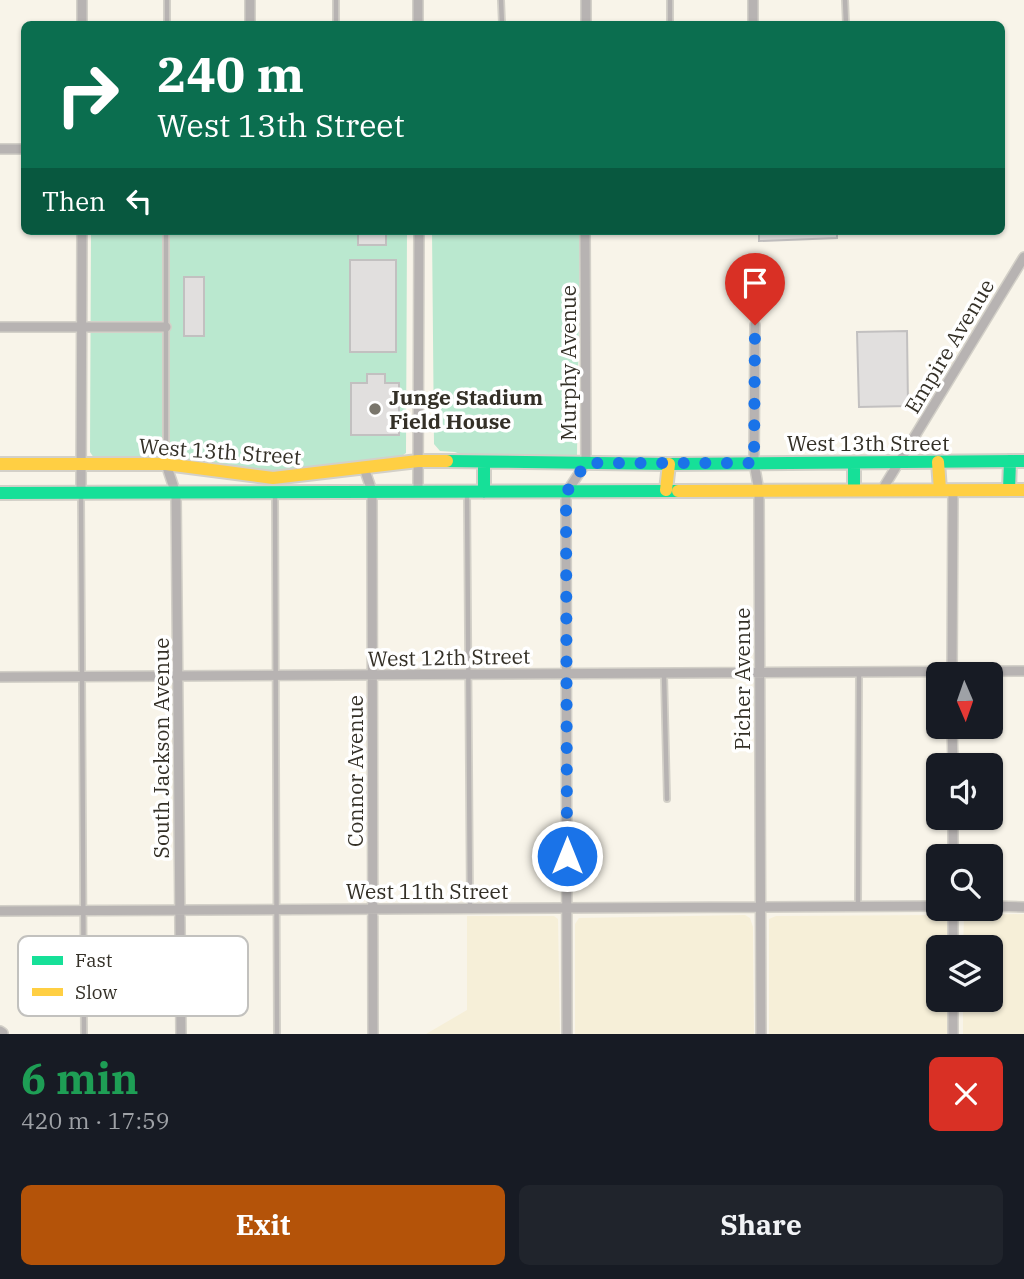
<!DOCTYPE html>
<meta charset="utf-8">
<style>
:root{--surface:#171b24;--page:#20242c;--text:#f1f3f6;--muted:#9ea1a6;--accent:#b45309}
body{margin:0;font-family:"IBM Plex Serif",serif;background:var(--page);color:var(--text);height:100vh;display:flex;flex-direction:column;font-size:26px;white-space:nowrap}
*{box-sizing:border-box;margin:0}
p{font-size:23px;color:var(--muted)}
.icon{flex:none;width:38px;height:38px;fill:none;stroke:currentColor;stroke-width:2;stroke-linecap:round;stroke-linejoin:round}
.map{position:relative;height:1034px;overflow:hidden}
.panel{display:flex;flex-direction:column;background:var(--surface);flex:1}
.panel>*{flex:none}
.banner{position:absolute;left:21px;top:21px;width:984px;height:214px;border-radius:10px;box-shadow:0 2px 5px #0004;background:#0b6e4f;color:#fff;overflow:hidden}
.needle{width:46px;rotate:178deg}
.controls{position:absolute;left:926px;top:662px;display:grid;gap:14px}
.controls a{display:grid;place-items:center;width:77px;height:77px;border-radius:10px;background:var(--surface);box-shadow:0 2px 5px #0004;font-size:35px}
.pin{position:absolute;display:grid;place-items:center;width:60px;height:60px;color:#fff;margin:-72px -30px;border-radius:50% 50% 50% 0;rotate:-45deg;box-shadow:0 0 7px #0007}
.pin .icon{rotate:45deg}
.me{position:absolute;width:77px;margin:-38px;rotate:0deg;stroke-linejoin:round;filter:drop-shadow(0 0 5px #0008)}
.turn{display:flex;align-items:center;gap:24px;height:147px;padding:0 21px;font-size:32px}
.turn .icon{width:91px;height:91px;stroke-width:2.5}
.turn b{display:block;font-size:49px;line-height:60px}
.then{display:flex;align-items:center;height:66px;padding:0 21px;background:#0003;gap:14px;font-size:26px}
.round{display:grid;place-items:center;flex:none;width:74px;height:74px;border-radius:10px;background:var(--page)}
.head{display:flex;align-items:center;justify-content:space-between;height:119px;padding:0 21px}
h1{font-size:42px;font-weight:700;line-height:52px;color:#1e9e55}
.cta{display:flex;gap:14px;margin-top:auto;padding:14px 21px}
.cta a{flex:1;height:80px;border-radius:10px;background:var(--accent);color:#fff;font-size:28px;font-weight:700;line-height:80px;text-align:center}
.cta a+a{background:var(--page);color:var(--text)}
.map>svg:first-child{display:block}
.built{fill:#f6efd8}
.green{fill:#bae8cf}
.building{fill:#e1dfde;stroke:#c2c0c0;stroke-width:2}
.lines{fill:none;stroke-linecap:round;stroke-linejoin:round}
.lane-casing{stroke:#d3d0c8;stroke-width:8}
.street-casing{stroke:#d3d0c8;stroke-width:12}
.fast-casing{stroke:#d3d0c8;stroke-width:16}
.slow-casing{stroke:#d3d0c8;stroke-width:16}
.lane{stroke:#b7b3b2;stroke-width:4.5}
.street{stroke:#b7b3b2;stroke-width:9}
.fast{stroke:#16e098;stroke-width:12}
.slow{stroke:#ffcf43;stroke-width:12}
.route{stroke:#1a73e8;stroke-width:12;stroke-dasharray:0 21.6}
.poi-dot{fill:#79756b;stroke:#fff;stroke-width:2.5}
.labels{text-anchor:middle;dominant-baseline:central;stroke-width:7;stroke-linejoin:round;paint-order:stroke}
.street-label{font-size:21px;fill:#343027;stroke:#fff}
.poi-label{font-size:21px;font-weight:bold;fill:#343027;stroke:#fff;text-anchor:start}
.key{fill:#fff;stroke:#c2c1be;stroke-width:2}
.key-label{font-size:19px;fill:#343027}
</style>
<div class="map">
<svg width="1024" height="1034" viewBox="0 0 1024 1034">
<rect width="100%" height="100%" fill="#f8f4e9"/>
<path class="built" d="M1024,914V1034H963V999H990V947H963L964,918L968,915Z
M745,915L750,918L753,927L754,1034H575V924L579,918Z
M939,915L947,920V947H938V999H947V1034H769V919L776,916Z
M467,916H554L558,919L560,1034H426L467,1010Z"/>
<path class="green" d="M91,231H407L406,453L399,458L315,473L253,472L192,460L94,458L90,452Z
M432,231H580L577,455L467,457L455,452L440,451L434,444Z"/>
<path class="building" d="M358,231H386V245H358Z
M759,231H837V238L759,241Z
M350,260H396V352H350Z
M184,277H204V336H184Z
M907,331L908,406L859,407L857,332Z
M367,374H385V383H399V435H351V383H367Z"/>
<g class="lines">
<g class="lane-casing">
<path id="lane" d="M501,0L502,24
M845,0L846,24
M167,24V0
M336,24V0
M670,24V0
M166,231V463
M275,492L277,1034
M467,492L470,907
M81,496L84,1034
M664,674L667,799
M858,905L859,673"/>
</g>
<g class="street-casing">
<path id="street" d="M250,0V24
M418,0V24
M82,24V0
M586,24V0
M753,24V0
M0,149H24
M755,325L754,463L759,491L761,1034
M0,327H166
M166,464L176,494L181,1034
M364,468L372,491L373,1034
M882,490L1024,257
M418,491L419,231
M81,493L82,231
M952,674L953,490
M0,677L1024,671
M952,726L953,765
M953,817V856
M990,906L1024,907
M0,911L938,906
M953,947V908
M0,1031L3,1033
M567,1034L566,493L586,463L585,231
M953,1034V999"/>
</g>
<g class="fast-casing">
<path id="fast" d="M447,461L669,464L1024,461
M484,463V492
M854,463V490
M1009,490L1010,461
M0,493L678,491"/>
</g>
<g class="slow-casing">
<path id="slow" d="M938,462L940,490
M0,464H166L273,478L418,461H447
M666,490L669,464
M678,491L1024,490"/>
</g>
<use href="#lane" class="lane"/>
<use href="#street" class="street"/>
<use href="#fast" class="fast"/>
<use href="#slow" class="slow"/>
</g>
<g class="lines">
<path class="route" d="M567,856L566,493L586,463H754L755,325"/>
</g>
<circle class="poi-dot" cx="375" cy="409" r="7"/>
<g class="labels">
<g class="street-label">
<text transform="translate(949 346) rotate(-59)">Empire Avenue</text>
<text transform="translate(568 363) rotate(-90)">Murphy Avenue</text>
<text x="868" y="443">West 13th Street</text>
<text transform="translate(220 451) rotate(4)">West 13th Street</text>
<text transform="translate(449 657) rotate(-1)">West 12th Street</text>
<text transform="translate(742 679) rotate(-90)">Picher Avenue</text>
<text transform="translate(161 748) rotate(-90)">South Jackson Avenue</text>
<text transform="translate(355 771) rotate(-90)">Connor Avenue</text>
<text x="427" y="891">West 11th Street</text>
</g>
<g class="poi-label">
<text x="389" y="397">Junge Stadium<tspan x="389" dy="24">Field House</tspan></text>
</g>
</g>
<rect x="18" y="936" width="230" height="80" rx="10" class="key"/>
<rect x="32" y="956" width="31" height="9" fill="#16e098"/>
<rect x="32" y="988" width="31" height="8" fill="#ffcf43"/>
<g class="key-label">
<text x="75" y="967">Fast</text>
<text x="75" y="999">Slow</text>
</g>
</svg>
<div class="controls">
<a><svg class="needle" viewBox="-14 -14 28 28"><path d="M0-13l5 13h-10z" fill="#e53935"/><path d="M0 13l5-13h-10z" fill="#9ea1a6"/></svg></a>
<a><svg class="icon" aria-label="sound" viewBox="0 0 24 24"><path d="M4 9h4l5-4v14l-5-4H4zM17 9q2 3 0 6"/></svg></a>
<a><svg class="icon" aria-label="search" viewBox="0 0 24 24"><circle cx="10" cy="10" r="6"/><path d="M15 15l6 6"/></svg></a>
<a><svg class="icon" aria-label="layers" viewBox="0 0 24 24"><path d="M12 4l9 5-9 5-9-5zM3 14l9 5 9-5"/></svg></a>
</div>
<div class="pin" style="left:755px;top:325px;background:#d93025"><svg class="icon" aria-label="arrive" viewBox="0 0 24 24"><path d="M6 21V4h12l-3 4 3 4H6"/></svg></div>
<svg class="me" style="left:567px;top:856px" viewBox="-20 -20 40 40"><circle r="17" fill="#1a73e8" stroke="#fff" stroke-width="3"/><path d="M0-11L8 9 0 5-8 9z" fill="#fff"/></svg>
<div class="banner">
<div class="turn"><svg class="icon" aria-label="right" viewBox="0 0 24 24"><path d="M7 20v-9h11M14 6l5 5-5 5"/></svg><div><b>240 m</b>West 13th Street</div></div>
<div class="then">Then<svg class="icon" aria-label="left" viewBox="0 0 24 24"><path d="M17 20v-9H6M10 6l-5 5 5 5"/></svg></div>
</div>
</div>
<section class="panel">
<div class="head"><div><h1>6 min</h1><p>420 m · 17:59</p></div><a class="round" style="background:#d93025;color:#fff"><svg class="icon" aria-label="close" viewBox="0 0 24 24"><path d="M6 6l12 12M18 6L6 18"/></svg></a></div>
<div class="cta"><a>Exit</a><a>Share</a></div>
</section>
